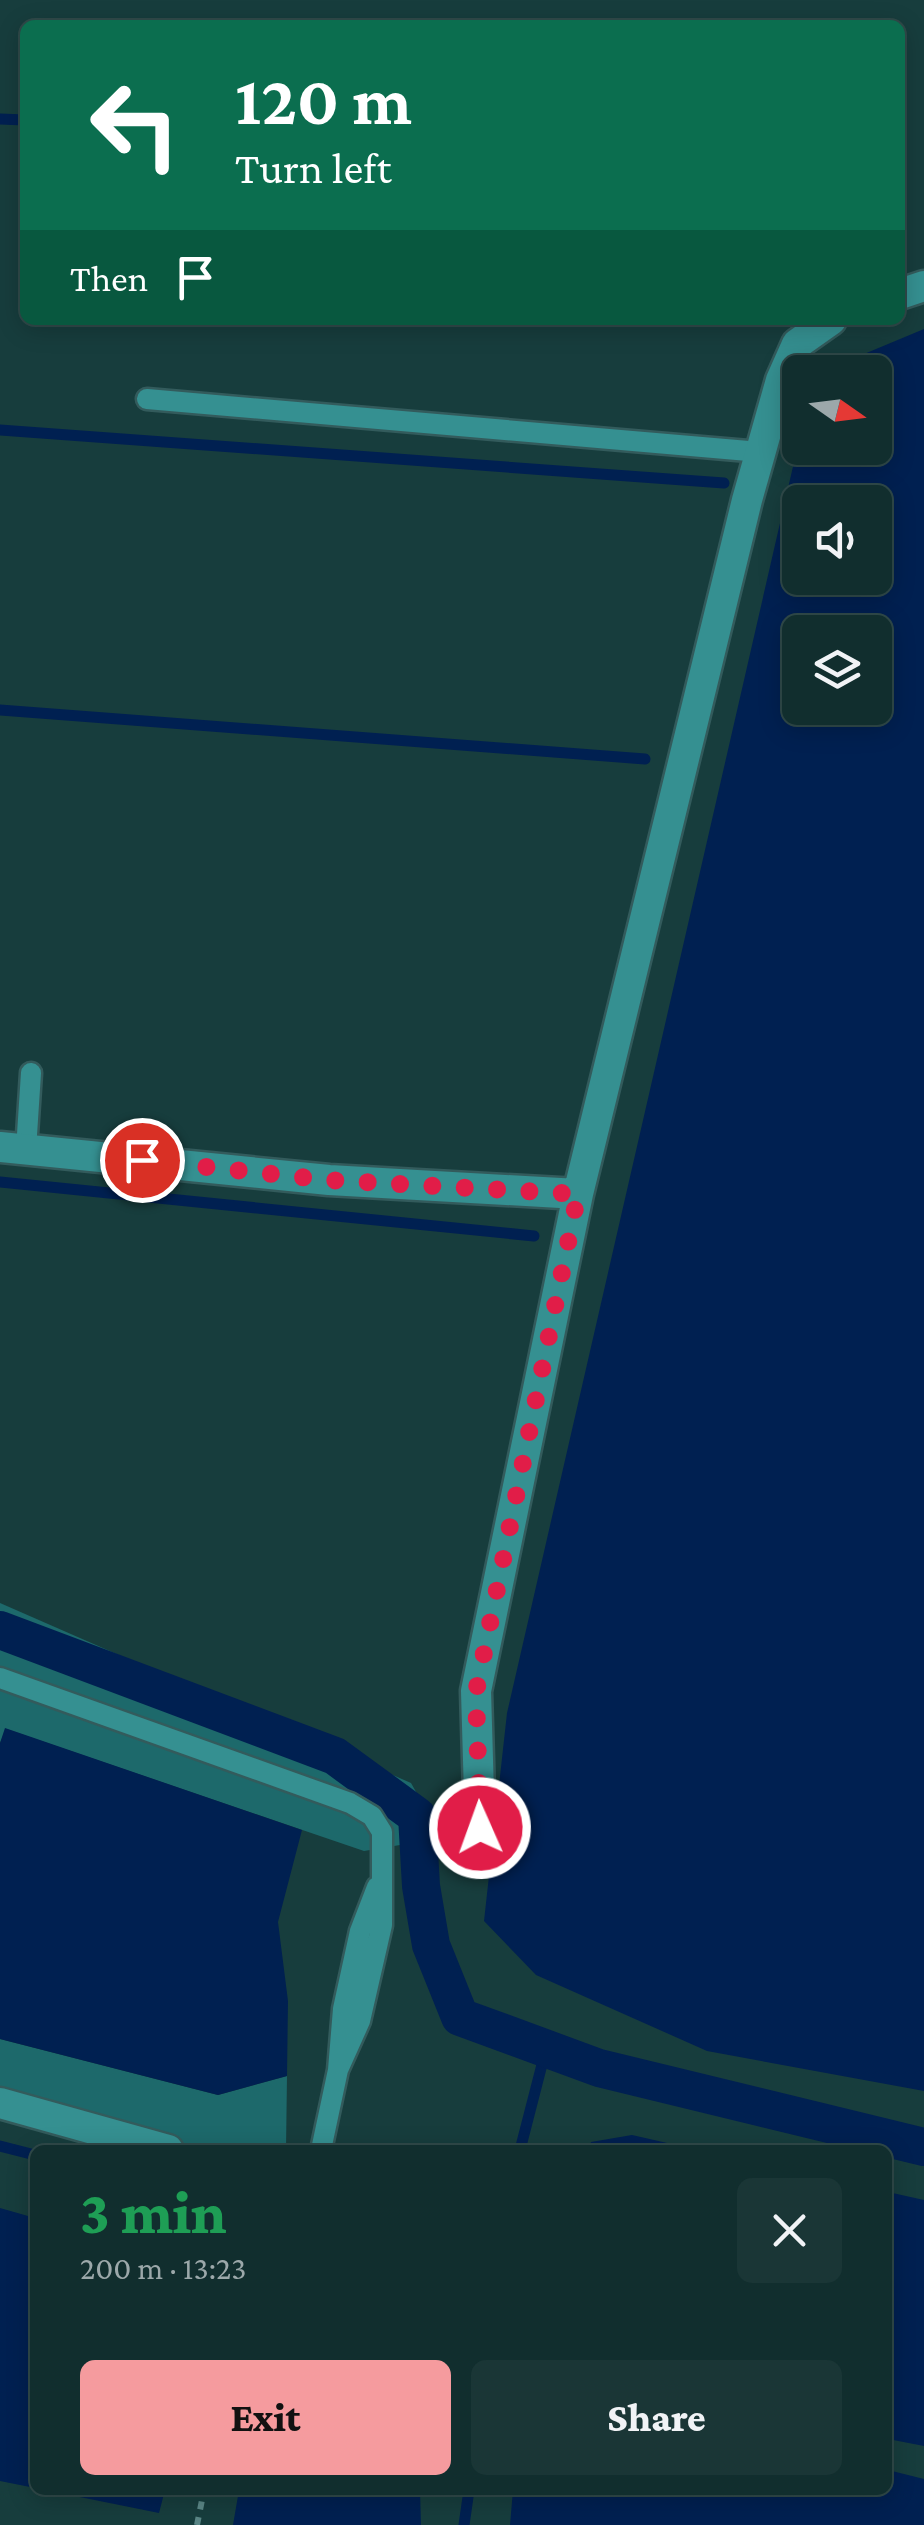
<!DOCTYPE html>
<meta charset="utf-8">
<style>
:root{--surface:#112e2e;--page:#1a3636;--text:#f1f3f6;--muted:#9ca8aa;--line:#304a4a;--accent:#f59b9e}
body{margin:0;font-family:"Crimson Pro",serif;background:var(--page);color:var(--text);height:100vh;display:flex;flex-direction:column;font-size:38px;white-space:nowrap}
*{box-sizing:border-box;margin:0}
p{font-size:32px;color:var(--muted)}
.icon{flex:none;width:55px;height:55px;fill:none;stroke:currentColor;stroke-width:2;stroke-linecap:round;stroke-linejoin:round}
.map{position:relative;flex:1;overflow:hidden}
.sheet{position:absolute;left:30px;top:2145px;width:862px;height:350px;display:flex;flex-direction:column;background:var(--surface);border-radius:15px;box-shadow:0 5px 25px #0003,0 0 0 2px var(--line)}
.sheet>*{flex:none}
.guide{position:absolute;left:20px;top:20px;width:885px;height:305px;border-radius:15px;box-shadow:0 5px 25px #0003,0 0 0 2px var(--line);background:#0b6e4f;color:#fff;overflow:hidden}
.needle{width:65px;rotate:104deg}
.controls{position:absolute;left:782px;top:355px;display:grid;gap:20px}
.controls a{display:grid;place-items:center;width:110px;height:110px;border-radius:15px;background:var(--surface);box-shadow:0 5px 25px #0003,0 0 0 2px var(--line);font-size:50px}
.pin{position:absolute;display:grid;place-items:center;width:85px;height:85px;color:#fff;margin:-42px;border:5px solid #fff;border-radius:50%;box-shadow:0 2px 10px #0007}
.me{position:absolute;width:110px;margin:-55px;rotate:358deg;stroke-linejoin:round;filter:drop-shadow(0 0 8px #0008)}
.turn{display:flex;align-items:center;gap:35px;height:210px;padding:0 50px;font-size:45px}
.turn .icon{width:130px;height:130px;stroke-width:2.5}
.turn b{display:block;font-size:70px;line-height:85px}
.then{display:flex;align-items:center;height:95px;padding:0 50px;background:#0003;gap:20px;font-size:38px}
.round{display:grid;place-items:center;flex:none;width:105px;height:105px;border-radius:15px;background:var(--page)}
.headline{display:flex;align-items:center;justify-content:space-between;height:170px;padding:0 50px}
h1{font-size:60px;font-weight:800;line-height:75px;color:#1e9e55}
.primary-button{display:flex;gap:20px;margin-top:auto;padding:20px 50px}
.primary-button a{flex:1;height:115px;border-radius:15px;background:var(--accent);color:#111;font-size:40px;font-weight:800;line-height:115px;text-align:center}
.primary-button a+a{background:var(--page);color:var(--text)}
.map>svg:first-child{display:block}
.green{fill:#1d696b}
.water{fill:#002051;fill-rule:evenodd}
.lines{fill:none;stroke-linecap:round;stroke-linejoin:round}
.stream{stroke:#002051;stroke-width:11}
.canal{stroke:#002051;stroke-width:38}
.lane-casing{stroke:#335b5c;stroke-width:25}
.street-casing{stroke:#335b5c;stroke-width:35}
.path{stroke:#5a8686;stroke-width:6;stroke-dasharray:8 8;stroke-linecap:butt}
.lane{stroke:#359091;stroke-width:20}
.street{stroke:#359091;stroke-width:30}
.route{stroke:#e11d48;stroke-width:18;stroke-dasharray:0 32.4}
</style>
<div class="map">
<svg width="924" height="2525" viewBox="0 0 924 2525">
<rect width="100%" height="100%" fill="#173d3d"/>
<path class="green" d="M0,1603L411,1783L442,1838L364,1851L6,1729L0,1743Z
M0,2039L218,2095L287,2076L286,2150H200L0,2093Z"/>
<path class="water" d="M924,329V2091L707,2051L536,1975L484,1921L507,1713L800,436V448H875V372H821ZM800,502H875V578H800ZM800,632H875V708H800Z
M5,1728L302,1830L278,1922L288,2001L287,2076L218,2095L0,2039V1743Z
M632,2135L698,2150H588L591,2142Z
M888,2192L924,2200V2446L888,2439Z
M0,2208L35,2218V2488L0,2481Z
M888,2470L924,2479V2525H510L513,2490H888Z
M45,2490H165L159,2513Z
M239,2490H420L421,2525H233Z"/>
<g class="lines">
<path class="stream" d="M0,119L25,120
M0,430L724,483
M0,710L645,759
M0,1182L534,1236
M0,2146L35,2155
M520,2150L546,2049
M464,2525L469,2490"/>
<path class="canal" d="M0,1630L335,1756L417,1816L421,1886L431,1945L460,2017L599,2068L924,2147"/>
<g class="lane-casing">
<path id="lane" d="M147,399L760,452
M26,1150L31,1073
M0,1678L350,1803L372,1816L382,1832V1925L360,2021L338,2070
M321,2150L338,2070L343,2009L360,1931L377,1887"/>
</g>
<g class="street-casing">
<path id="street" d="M900,294L924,286
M0,1147L329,1180L578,1194
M481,1862L476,1691L578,1194L747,500L781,380L797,344L831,320
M0,2103L168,2150"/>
</g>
<path class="path" d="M197,2525L204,2490"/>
<use href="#lane" class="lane"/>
<use href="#street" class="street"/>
</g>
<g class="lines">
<path class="route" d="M142,1160L328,1180L578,1194L476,1692L480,1828"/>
</g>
</svg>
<div class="controls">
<a><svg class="needle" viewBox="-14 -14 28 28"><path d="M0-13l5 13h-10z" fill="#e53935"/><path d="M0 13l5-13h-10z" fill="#9ca8aa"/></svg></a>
<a><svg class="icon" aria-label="sound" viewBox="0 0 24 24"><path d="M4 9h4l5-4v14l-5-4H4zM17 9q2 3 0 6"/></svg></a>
<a><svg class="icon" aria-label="layers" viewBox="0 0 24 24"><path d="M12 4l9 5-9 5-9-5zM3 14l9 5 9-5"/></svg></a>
</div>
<div class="pin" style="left:142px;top:1160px;background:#d93025"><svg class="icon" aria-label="arrive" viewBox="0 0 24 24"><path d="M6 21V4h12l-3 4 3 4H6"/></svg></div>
<svg class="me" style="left:480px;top:1828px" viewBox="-20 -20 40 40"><circle r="17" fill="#e11d48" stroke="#fff" stroke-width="3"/><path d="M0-11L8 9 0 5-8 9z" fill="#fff"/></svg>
<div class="guide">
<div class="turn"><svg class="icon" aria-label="left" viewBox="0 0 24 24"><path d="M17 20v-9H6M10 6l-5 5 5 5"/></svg><div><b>120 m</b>Turn left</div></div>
<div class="then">Then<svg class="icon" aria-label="arrive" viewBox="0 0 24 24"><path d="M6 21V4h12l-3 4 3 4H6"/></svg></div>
</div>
<section class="sheet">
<div class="headline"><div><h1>3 min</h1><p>200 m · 13:23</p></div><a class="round"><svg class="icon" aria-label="close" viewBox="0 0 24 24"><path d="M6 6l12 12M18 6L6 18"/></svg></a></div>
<div class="primary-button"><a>Exit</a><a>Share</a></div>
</section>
</div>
